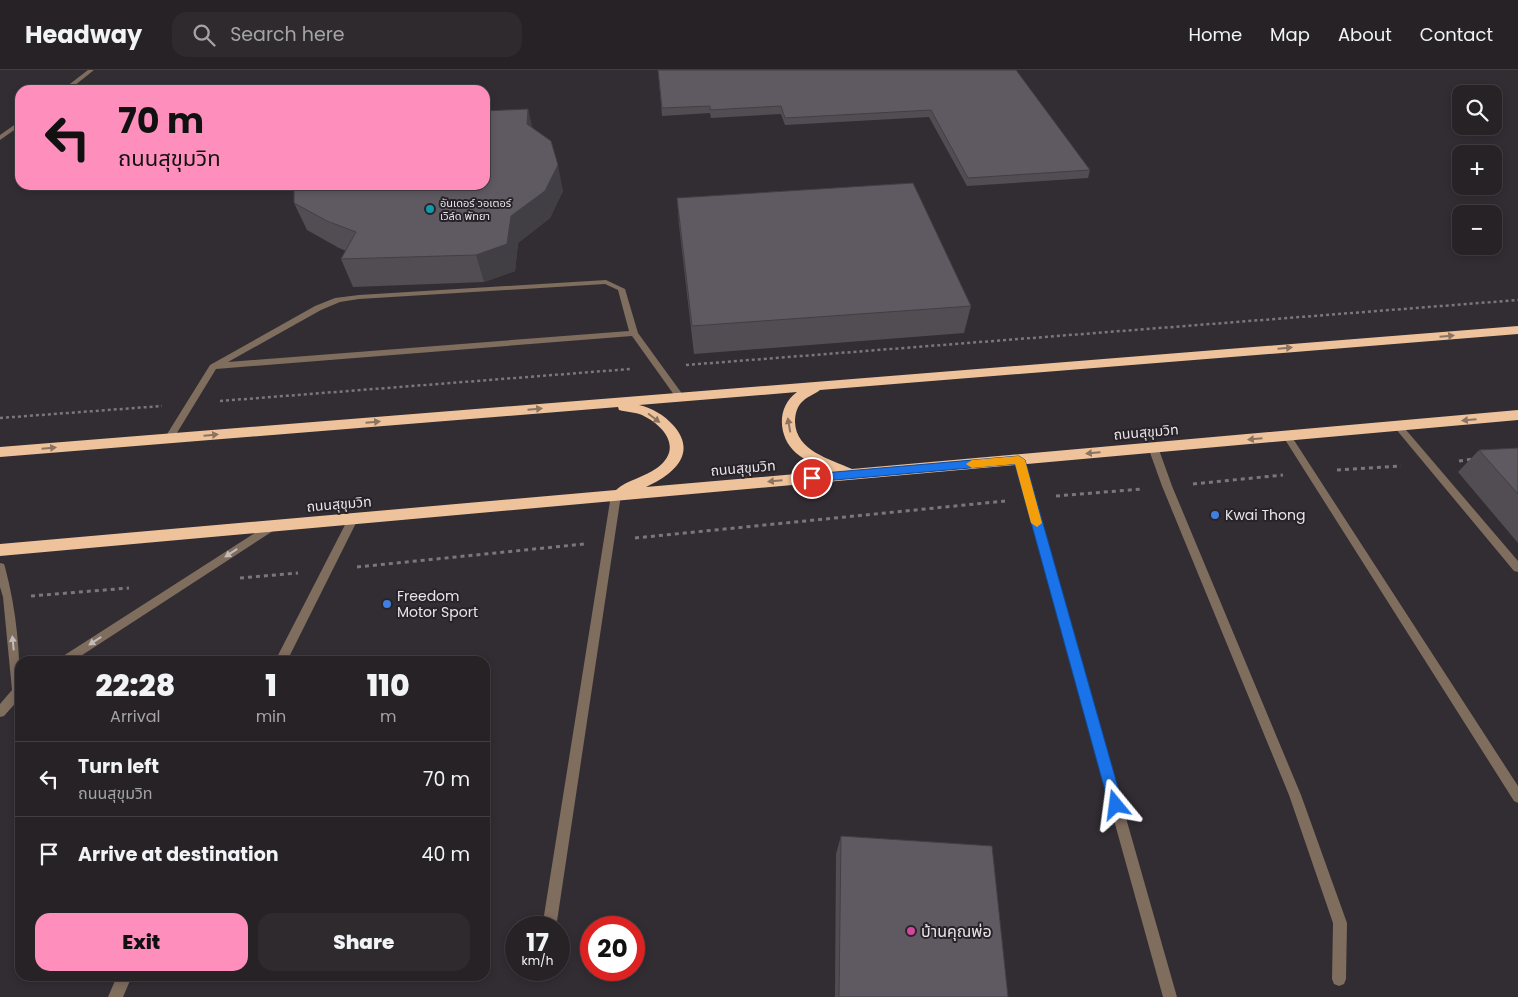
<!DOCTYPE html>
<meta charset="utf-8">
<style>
:root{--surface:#262226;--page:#2e2a2e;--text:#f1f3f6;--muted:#a4a4a7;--line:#423f43;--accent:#fe8ebb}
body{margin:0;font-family:Poppins,"Noto Sans Thai",sans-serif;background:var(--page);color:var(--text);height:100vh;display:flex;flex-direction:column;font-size:19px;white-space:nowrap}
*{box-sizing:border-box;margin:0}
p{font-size:16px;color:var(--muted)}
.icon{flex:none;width:28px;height:28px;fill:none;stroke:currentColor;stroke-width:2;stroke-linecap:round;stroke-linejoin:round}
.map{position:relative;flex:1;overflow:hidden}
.sheet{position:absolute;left:15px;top:586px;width:475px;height:325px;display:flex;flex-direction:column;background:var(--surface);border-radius:15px;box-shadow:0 2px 8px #0003,0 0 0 1px var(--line)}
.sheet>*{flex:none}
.guide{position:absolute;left:15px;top:15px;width:475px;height:105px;border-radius:15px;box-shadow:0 2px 8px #0003,0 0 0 1px var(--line);background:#fe8ebb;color:#111;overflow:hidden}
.tools{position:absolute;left:1452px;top:15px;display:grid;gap:10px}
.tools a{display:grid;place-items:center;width:50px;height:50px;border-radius:10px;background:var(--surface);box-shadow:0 2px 8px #0003,0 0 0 1px var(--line);font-size:25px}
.speed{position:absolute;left:505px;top:846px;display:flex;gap:10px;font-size:25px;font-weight:700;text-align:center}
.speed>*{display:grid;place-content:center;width:65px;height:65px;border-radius:50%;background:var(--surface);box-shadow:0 2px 8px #0003,0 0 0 1px var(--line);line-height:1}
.speed small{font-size:12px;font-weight:400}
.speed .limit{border:8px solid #d22;background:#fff;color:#111}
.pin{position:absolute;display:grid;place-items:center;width:42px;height:42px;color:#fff;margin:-21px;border:2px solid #fff;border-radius:50%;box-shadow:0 1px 5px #0007}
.me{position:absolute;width:55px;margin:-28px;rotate:344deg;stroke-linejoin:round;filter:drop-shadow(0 0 4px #0008)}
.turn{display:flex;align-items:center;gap:18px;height:105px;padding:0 20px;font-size:22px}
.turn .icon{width:65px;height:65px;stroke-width:2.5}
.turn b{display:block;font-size:35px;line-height:42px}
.eta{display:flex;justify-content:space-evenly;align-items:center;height:85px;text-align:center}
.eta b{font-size:30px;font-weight:800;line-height:35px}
.button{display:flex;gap:10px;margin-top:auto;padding:10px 20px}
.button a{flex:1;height:58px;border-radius:15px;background:var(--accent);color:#111;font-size:20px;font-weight:800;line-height:58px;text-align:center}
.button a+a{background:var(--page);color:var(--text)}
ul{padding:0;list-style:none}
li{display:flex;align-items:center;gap:15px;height:75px;padding:0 20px;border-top:1px solid var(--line)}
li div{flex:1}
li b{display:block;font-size:19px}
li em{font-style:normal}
header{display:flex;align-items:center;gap:30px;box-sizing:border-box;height:70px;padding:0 25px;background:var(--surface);border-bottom:1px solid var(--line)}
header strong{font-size:24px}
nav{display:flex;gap:28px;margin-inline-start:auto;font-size:18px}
.search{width:350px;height:45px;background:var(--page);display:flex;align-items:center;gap:12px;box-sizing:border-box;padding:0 18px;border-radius:15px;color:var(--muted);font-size:19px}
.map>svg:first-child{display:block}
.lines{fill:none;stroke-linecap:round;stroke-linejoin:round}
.path-far1{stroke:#7b767c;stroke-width:2.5;stroke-dasharray:3 3;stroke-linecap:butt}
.path{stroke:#7b767c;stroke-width:3;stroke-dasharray:4 4;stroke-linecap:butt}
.lane{fill:#7f6d5e;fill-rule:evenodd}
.street{fill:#7f6d5e;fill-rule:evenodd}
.highway{fill:#eec39c;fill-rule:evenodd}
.wall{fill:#524d53}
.shaded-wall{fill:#423f44}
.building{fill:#5f5a61;stroke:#423f44}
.oneway{fill:#8b7362}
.oneway2{fill:#c3bbb8}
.route{fill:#1a73e8;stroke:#114b97}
.slow{fill:#f59e0b}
.culture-dot{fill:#0f9aa8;stroke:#282329;stroke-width:2}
.shop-dot{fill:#3f7fe0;stroke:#282329;stroke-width:2}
.hotel-dot{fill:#d1479c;stroke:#282329;stroke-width:2}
.labels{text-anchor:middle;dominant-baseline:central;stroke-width:4;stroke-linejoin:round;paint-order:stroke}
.far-poi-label{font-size:11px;fill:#e8e5e9;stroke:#282329;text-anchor:start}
.street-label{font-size:14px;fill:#e8e5e9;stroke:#282329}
.poi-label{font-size:14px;fill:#e8e5e9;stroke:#282329;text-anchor:start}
.near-poi-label{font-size:16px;fill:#e8e5e9;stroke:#282329;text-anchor:start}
</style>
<header>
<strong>Headway</strong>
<div class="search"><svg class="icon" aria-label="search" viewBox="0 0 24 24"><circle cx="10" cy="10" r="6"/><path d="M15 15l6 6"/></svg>Search here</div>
<nav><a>Home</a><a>Map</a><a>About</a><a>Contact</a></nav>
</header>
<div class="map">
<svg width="1518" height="927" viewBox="0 0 1518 927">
<rect width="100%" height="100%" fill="#322d33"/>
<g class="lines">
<path class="path-far1" d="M686,295L1518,230
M220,331L630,299
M0,348L162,336"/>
<path class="path" d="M1459,391L1473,389
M1337,400L1401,396
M1193,414L1283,405
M1056,426L1142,419
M635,468L1005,431
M357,497L584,474
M240,508L298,503
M31,526L129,518"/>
<path class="lane" d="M606,210L625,219L638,263L683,325L684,327L683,329H677L632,266L216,299L172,371H166L164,369L210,295L315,236L335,228L359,225ZM605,214L618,220L629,261L228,292L321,240L340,232L359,229Z
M1398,353L1401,354L1518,491V502L1514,501L1395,358L1394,356Z
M1019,387L1024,390L1177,927H1163L1014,390Z
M616,421L621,425L556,858H542L611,425Z
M353,445L358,449L287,591H275L348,449Z
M272,452L276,453L277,456L276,459L73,591H58L60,588Z
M0,493L4,494L5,497C17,542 20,583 20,628L4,646L0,647V634L12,620L3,527L0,517Z
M117,906H132L123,927H108Z"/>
<path class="street" d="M88,0H94L69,20H62Z
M20,51V56L0,70V65Z
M1287,363L1290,364L1518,716V733L1514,731L1284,368L1282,366L1284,364Z
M1153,374L1158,377L1172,416L1301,725L1347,853L1346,909L1344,914L1339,916L1334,914L1332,909L1333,853L1289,725L1162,416L1148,377Z"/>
<path class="highway" d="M1518,256V264L820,320C815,324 808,326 803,331C797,336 795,344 795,352C796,381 830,389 852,399L1518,340V350L0,486V474L616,420C627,410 645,407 657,398C683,379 665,356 642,345C635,342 627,342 619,340L618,337L0,387V377ZM797,322C776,337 778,367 796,383C805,391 819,396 830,401L646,417C672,405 699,384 673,355C664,345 652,338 639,335Z"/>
</g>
<path class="wall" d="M658,0H1016L1090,100L1088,108L967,116L929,47L785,55L781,44L711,48L710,43L662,46Z
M528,39L532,58L563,121L550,148L518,173L515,201L484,212L353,217L341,189L346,181L339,178L307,160L294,133Z
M677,128L971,236L964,263L694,284L679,155Z
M1518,378V473L1458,402L1479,380Z
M841,766L1008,927H835L836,784Z"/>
<path class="shaded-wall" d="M528,39L534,64L527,54Z
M558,95L563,121L550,148L518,173L515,201L484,212L476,185Z"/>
<path class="building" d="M658,0H1016L1090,100L968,108L931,40L785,48L781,36L710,40V36L662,38Z
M528,39L527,54L551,71L558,95L545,121L511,146L507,174L476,185L341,189L356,162L327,151L294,133V115H485V41Z
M913,113L971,236L692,256L677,128Z
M1518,378V424L1479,380Z
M841,766L992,776L1008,927H839Z"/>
<defs><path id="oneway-solid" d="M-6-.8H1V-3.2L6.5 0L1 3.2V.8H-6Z" transform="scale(1.25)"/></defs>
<g class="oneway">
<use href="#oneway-solid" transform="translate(1447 266) rotate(-5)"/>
<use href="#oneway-solid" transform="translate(1285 278) rotate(-5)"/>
<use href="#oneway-solid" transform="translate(535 339) rotate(-5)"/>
<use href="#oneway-solid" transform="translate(654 348) rotate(37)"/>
<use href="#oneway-solid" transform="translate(1469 350) rotate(175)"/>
<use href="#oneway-solid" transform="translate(373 352) rotate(-5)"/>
<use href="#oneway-solid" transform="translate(789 355) rotate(-100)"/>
<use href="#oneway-solid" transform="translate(211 365) rotate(-5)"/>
<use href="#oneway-solid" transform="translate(1255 369) rotate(175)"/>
<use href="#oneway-solid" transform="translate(49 378) rotate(-5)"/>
<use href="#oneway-solid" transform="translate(1093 383) rotate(175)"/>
<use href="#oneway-solid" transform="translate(775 411) rotate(175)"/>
</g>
<g class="oneway2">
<use href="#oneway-solid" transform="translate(231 483) rotate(147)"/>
<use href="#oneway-solid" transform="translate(95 571) rotate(147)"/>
<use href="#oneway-solid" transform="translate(13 573) rotate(-96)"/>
</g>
<path class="route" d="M1019,386L1025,390L1123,735L1121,740L1116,742L1111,740L1109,735L1015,394L812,412L807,408L812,404Z"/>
<path class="slow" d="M1019,386L1025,390L1042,453L1037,457L1031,453L1015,394L972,398L966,394L972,390Z"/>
<circle class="culture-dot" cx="430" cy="139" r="5"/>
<g class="shop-dot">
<circle cx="1215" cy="445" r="5"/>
<circle cx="387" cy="534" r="5"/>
</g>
<circle class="hotel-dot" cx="911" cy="861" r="5"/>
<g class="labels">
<g class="far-poi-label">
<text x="440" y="133">อันเดอร์ วอเตอร์<tspan x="440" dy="13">เวิล์ด พัทยา</tspan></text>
</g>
<g class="street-label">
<text transform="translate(1146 362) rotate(-5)">ถนนสุขุมวิท</text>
<text transform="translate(743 398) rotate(-5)">ถนนสุขุมวิท</text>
<text transform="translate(339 434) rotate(-5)">ถนนสุขุมวิท</text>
</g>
<g class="poi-label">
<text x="1225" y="445">Kwai Thong</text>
<text x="397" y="526">Freedom<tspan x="397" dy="16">Motor Sport</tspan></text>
</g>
<g class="near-poi-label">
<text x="921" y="861">บ้านคุณพ่อ</text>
</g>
</g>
</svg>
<div class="tools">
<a><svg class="icon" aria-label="search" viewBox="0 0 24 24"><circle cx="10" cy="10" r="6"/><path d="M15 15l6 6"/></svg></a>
<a>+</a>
<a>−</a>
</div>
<div class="speed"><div>17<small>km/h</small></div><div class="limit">20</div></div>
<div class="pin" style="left:812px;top:408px;background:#d93025"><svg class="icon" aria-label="arrive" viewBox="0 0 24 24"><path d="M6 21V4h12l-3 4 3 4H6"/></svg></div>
<svg class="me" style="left:1116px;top:735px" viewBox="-20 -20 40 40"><path d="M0-17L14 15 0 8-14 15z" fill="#1a73e8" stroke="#fff" stroke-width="4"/></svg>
<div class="guide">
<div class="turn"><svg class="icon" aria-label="left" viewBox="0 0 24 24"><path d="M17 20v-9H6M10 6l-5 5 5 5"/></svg><div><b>70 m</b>ถนนสุขุมวิท</div></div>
</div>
<section class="sheet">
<div class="eta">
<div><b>22:28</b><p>Arrival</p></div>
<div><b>1</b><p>min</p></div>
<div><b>110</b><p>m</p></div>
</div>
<ul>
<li><svg class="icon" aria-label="left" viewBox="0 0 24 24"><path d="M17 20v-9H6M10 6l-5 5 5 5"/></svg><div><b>Turn left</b><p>ถนนสุขุมวิท</p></div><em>70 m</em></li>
<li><svg class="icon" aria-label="arrive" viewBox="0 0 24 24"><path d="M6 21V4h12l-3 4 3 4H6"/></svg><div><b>Arrive at destination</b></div><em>40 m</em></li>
</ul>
<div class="button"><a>Exit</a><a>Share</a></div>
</section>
</div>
